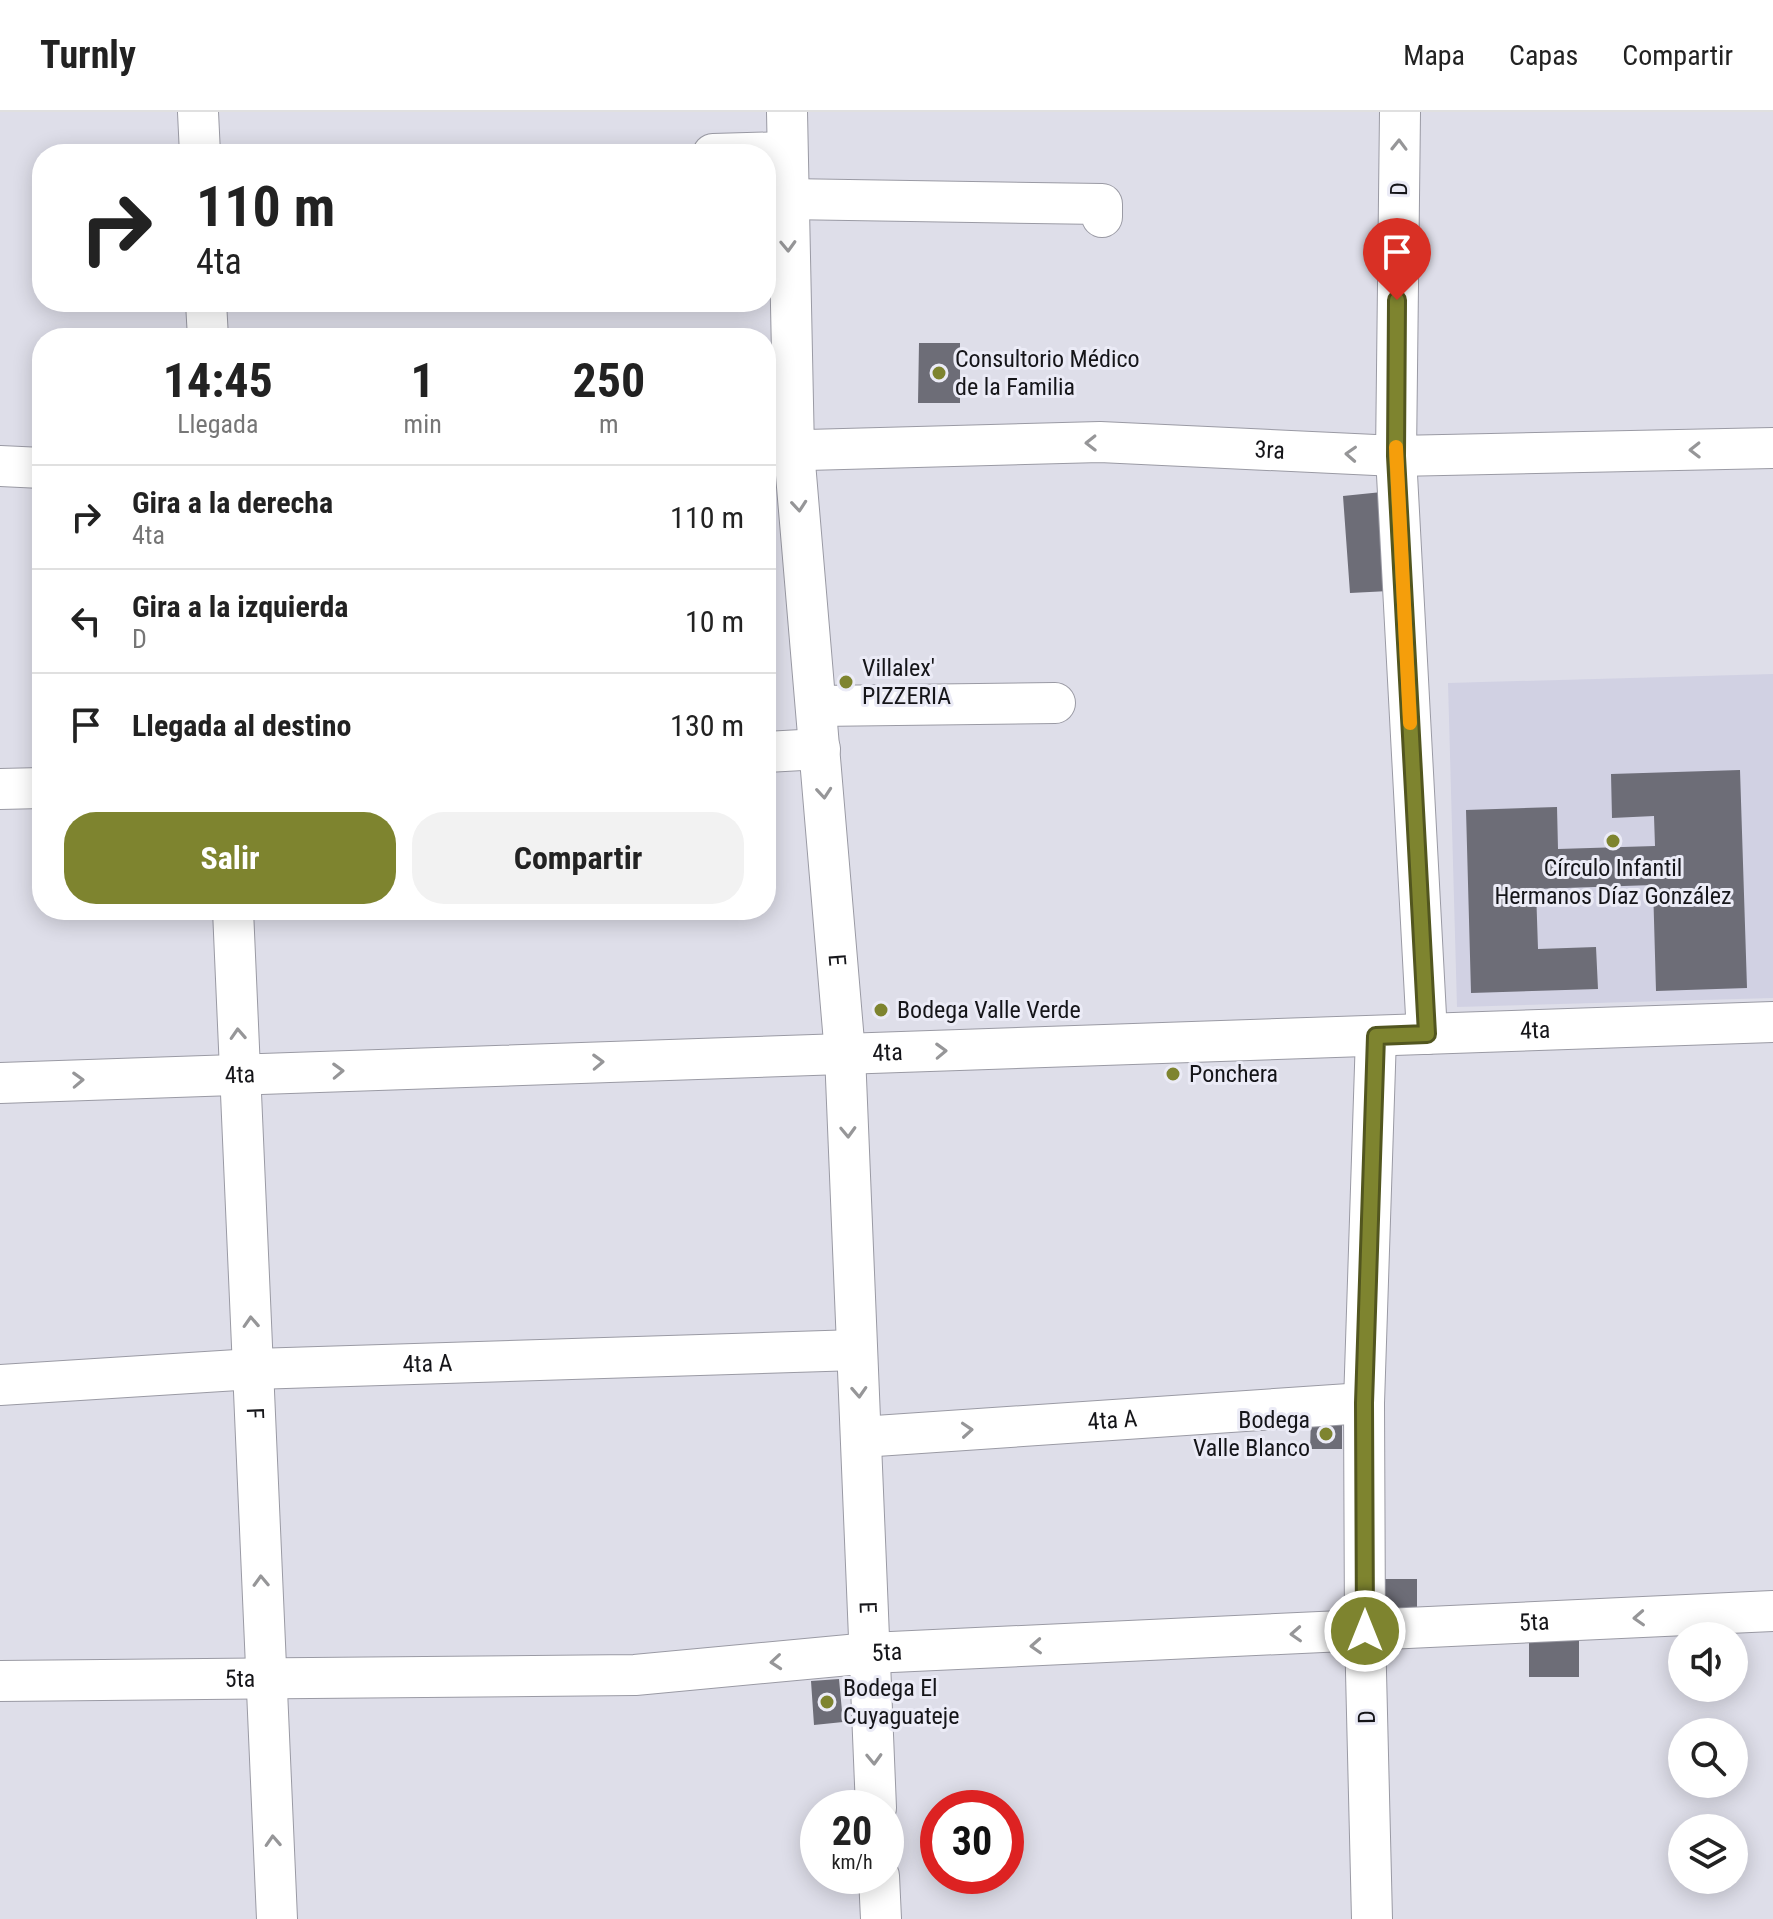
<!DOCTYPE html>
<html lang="es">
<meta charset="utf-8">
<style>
:root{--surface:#fff;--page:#f2f2f2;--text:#222;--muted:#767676;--line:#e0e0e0;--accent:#7e842f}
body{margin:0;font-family:"Roboto Condensed",sans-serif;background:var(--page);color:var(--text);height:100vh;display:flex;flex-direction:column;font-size:30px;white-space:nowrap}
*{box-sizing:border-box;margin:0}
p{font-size:26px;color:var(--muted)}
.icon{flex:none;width:44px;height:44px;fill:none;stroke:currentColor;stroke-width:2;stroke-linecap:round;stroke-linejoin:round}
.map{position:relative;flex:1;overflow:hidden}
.side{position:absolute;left:32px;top:216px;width:744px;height:592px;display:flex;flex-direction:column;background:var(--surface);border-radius:32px;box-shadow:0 4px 20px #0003}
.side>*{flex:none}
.hud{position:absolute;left:32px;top:32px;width:744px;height:168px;border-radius:32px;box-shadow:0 4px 20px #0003;background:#fff;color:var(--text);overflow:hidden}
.fabs{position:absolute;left:1668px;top:1510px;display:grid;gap:16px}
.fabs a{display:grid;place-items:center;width:80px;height:80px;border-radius:50%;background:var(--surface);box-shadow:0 4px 20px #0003;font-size:40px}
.speed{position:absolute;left:800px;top:1678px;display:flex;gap:16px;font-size:40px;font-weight:700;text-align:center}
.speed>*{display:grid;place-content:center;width:104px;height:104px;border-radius:50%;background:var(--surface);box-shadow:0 4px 20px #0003;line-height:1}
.speed small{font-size:20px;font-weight:400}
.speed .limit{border:12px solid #d22;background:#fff;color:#111}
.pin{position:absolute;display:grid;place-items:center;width:68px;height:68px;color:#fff;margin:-82px -34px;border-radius:50% 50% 50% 0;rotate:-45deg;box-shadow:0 0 8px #0007}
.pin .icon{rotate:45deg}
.me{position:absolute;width:88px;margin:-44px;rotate:0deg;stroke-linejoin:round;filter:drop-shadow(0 0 6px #0008)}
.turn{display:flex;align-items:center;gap:28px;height:168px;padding:0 32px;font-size:36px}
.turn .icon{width:104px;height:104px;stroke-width:2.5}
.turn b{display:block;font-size:56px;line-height:68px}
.eta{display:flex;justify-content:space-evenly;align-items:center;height:136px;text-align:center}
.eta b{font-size:48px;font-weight:700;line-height:56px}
.primary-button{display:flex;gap:16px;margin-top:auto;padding:16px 32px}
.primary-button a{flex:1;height:92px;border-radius:32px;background:var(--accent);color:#fff;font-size:32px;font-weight:700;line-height:92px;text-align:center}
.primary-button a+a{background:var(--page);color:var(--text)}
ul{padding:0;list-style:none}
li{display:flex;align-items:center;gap:24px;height:104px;padding:0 32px;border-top:2px solid var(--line)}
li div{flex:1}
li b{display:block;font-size:30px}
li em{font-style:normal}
header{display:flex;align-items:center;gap:48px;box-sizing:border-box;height:112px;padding:0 40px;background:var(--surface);border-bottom:2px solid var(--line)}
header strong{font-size:38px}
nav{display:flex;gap:44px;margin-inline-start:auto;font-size:28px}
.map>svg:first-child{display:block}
.built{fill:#d1d1e3}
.building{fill:#6d6d77}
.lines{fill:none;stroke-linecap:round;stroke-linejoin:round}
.minor-casing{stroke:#9a9aa4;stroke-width:42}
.minor{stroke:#fff;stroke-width:40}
.oneway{stroke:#969698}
.route-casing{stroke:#52561f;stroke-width:20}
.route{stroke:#7e842f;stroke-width:14}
.slow{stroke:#f59e0b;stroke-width:14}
.poi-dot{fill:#7e842f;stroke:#ebebf6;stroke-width:3}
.labels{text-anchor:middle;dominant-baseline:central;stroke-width:6;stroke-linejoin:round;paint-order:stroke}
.street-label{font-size:24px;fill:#151519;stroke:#ebebf6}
.poi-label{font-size:24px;fill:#151519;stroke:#ebebf6;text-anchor:start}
</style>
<header>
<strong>Turnly</strong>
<nav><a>Mapa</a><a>Capas</a><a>Compartir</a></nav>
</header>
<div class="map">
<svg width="1773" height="1807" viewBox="0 0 1773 1807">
<rect width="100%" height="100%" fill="#dedee9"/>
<path class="built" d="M1773,562V886L1457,895L1448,571Z"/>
<path class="building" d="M919,231H960V291H918Z
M1382,380L1389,479L1350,481L1343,384Z
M1740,658L1747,876L1656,879L1653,773L1536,777L1538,837L1596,835L1598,877L1471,881L1466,698L1557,695L1558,737L1655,734L1654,704L1612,706L1611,662Z
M1342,1306V1337H1310L1311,1307Z
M1381,1467H1417V1504H1381Z
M1529,1521H1579V1565H1529Z
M839,1567L843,1610L814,1613L811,1569Z"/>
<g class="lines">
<g class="minor-casing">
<g id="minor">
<path d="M198,0L200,42"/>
<path id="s1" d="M787,0L794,339L845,942L876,1696"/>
<path d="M1400,0L1396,344L1427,922"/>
<path d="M713,42L786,40"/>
<path d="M787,87L1102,92V105"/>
<path d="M206,190L208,226"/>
<path id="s2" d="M770,339L1100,330L1396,344L1773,336"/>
<path d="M0,354L42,356"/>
<path d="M817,594L1055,591"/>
<path d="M766,640L820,637"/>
<path d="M0,677L42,676"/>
<path id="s3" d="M233,798L277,1807"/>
<path id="s4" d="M0,971L1773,910"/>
<path id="s5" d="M0,1273L253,1257L857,1238"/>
<path id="s6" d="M861,1325L1364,1291"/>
<path id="s7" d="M0,1569L635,1563L870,1541L1773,1499"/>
<path d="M879,1764L881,1807"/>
<path d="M1372,1807L1365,1519L1364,1291L1376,924"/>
</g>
</g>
<use href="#minor" class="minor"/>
</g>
<defs><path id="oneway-chevron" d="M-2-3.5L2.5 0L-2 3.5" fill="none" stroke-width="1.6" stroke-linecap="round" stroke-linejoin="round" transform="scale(2)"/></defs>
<g class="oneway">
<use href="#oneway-chevron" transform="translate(1399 33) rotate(-89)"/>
<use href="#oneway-chevron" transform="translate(788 134) rotate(88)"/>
<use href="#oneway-chevron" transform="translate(1091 331) rotate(179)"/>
<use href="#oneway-chevron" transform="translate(1695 338) rotate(179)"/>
<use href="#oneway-chevron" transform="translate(1351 342) rotate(-177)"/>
<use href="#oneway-chevron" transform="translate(799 394) rotate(85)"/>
<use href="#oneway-chevron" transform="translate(824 681) rotate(85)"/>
<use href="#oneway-chevron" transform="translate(238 922) rotate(-93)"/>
<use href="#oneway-chevron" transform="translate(941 939) rotate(-2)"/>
<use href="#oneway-chevron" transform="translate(598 950) rotate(-2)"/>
<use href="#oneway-chevron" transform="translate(338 959) rotate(-2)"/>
<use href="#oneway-chevron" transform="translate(78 968) rotate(-2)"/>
<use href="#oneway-chevron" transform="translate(848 1020) rotate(88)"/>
<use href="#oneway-chevron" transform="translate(251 1210) rotate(-93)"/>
<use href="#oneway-chevron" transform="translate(859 1280) rotate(87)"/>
<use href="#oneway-chevron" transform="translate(967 1318) rotate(-4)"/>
<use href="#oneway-chevron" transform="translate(261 1469) rotate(-92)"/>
<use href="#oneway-chevron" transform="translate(1639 1506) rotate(177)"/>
<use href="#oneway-chevron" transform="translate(1296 1522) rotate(177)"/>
<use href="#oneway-chevron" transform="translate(1036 1534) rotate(177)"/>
<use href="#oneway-chevron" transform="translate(776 1550) rotate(175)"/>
<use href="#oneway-chevron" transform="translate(874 1647) rotate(88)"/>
<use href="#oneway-chevron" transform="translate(273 1729) rotate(-93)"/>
</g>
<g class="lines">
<g class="route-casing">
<path id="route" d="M1365,1519L1364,1291L1376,924L1427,922L1396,344L1397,188"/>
</g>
<use href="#route" class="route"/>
<path class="slow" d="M1396,335L1410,611"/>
</g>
<g class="poi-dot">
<circle cx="939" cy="261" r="8"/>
<circle cx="846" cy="570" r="8"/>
<circle cx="1613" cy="729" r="8"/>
<circle cx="881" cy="898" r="8"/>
<circle cx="1173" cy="962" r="8"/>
<circle cx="1326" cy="1322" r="8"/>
<circle cx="827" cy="1590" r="8"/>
</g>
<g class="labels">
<g class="street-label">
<text transform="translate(1399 77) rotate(-89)">D</text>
<text stroke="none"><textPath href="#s2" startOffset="500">3ra</textPath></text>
<text stroke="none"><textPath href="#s1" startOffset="850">E</textPath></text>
<text stroke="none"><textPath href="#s4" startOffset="1536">4ta</textPath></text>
<text stroke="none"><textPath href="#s4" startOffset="888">4ta</textPath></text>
<text stroke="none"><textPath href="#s4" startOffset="240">4ta</textPath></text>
<text stroke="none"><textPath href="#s5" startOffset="428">4ta A</textPath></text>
<text stroke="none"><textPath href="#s3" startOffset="504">F</textPath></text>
<text stroke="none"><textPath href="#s6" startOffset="252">4ta A</textPath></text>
<text stroke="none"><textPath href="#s1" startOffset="1498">E</textPath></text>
<text stroke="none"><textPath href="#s7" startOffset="1536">5ta</textPath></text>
<text stroke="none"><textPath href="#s7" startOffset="888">5ta</textPath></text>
<text stroke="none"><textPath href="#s7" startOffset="240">5ta</textPath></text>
<text transform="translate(1367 1605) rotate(-91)">D</text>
</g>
<g class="poi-label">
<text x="955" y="247">Consultorio Médico<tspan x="955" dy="28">de la Familia</tspan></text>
<text x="862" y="556">Villalex'<tspan x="862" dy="28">PIZZERIA</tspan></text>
<text x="1613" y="756" text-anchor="middle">Círculo Infantil<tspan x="1613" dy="28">Hermanos Díaz González</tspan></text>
<text x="897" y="898">Bodega Valle Verde</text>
<text x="1189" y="962">Ponchera</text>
<text x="1310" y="1308" text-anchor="end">Bodega<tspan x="1310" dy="28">Valle Blanco</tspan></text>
<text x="843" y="1576">Bodega El<tspan x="843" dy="28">Cuyaguateje</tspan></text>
</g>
</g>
</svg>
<div class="fabs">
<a><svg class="icon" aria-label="sound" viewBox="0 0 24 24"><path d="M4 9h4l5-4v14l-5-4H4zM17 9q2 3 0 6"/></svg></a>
<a><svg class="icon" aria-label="search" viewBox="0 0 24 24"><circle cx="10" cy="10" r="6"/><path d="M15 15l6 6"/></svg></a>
<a><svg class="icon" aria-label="layers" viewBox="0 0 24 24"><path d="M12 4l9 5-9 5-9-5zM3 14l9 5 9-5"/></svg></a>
</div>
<div class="speed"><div>20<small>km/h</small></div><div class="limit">30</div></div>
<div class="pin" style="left:1397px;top:188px;background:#d93025"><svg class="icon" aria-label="arrive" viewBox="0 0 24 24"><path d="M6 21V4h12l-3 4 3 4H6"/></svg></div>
<svg class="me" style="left:1365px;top:1519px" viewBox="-20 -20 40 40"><circle r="17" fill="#7e842f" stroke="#fff" stroke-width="3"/><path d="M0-11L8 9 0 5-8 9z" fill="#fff"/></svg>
<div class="hud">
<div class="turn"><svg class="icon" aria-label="right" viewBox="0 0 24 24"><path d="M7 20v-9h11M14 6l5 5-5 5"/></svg><div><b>110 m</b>4ta</div></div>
</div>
<section class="side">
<div class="eta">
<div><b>14:45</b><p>Llegada</p></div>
<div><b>1</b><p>min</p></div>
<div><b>250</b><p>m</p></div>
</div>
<ul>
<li><svg class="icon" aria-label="right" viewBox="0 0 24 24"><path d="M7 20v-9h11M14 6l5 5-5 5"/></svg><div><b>Gira a la derecha</b><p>4ta</p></div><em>110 m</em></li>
<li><svg class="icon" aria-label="left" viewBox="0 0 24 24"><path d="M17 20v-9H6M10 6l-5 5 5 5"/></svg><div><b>Gira a la izquierda</b><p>D</p></div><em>10 m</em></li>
<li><svg class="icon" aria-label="arrive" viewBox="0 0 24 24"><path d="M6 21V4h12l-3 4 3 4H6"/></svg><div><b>Llegada al destino</b></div><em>130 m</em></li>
</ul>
<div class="primary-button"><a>Salir</a><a>Compartir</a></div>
</section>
</div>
